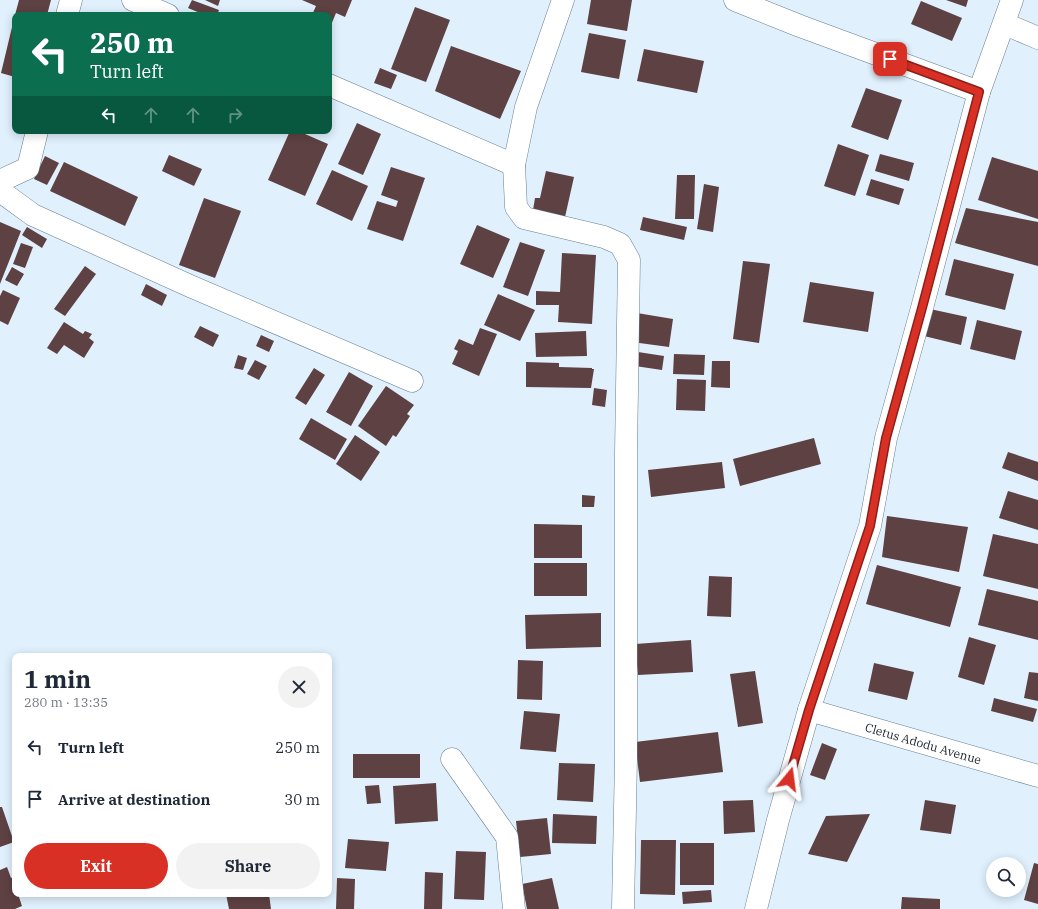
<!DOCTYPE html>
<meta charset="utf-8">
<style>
:root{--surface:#fff;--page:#f2f2f3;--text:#1f2937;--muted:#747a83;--accent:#d93025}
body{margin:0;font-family:"IBM Plex Serif",serif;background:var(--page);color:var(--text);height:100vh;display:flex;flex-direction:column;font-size:15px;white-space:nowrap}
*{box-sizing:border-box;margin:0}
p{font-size:13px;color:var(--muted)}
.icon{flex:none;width:22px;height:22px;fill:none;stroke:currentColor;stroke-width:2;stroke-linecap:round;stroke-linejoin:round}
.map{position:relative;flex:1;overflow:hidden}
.drawer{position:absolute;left:12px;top:653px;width:320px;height:244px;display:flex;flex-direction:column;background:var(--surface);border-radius:8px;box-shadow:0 2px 10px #0003}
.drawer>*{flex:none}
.guide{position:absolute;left:12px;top:12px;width:320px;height:122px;border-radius:8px;box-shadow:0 2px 10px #0003;background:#0b6e4f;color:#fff;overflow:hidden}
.buttons{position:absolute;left:986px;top:857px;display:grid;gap:8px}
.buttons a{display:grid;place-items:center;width:40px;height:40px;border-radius:50%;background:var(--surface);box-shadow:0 2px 10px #0003;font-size:20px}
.pin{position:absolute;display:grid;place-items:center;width:34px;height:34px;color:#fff;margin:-17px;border-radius:8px;box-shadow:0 2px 6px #0006}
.me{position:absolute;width:44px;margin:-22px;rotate:16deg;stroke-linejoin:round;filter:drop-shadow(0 0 3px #0008)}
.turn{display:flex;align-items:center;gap:14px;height:84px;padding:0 12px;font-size:18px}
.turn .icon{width:52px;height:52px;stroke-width:2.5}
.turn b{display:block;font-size:28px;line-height:34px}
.lanes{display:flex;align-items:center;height:38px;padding:0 12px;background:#0003;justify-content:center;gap:20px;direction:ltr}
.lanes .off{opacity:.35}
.round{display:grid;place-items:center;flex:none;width:42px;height:42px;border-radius:21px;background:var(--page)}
.head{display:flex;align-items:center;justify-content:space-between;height:68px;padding:0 12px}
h1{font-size:24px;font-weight:800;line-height:30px}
.action{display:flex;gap:8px;margin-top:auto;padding:8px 12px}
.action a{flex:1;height:46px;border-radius:24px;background:var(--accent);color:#fff;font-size:16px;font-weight:800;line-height:46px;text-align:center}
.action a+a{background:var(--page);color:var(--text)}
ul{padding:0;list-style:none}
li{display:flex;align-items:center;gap:12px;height:52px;padding:0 12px}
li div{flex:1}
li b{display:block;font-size:15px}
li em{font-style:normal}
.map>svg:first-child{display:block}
.building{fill:#5e4142}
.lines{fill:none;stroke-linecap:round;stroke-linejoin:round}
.minor-casing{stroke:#687f93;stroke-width:23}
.minor{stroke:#fff;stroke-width:22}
.route-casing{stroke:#8d1f18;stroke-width:10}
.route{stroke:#d93025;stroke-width:7}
.labels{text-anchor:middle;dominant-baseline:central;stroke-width:4;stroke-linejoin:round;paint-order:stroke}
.street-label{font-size:12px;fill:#212b33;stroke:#e0f0fd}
</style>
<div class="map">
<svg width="1038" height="909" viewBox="0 0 1038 909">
<rect width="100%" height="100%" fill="#e0f0fd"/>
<path class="building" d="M19,0H51L47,15H15Z
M192,0L219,10L217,15H205L188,8Z
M205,0H220L218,6Z
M302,0H352L345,17L336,13L331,25H329V15H312L316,6Z
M591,0H632L627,31L587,24Z
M946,0H968L966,7Z
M921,1L962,18L952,41L911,24Z
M415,7L450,20L426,82L391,69Z
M14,19H15V77L1,73Z
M589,33L626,40L619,79L581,72Z
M451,46L521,71L500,119L435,91Z
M644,49L704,61L697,93L637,81Z
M380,68L397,75L391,89L374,83Z
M866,88L902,100L888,140L851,127Z
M357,123L381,134L363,175L338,164Z
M290,131H298L328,144L305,196L268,180Z
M838,144L869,155L855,196L824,186Z
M880,154L914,163L909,181L875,171Z
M169,155L202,169L194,186L162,171Z
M45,156L59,163L47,185L34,179Z
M992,157L1038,171V219L978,200Z
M64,162L138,197L125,226L50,191Z
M391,167L425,178L403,241L367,229L377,201L396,207L398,201L381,195Z
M332,170L368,186L352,221L316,204Z
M546,171L574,177L565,217L533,210L535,198H540Z
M677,175H695L694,219H675Z
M871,179L904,189L899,205L866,195Z
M704,184L719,187L713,232L697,229Z
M204,198L241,211L215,278L179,265Z
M966,208L1038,222V266L955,243Z
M643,217L687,227L684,240L640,230Z
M0,222L21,231L0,284Z
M477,225L510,239L493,278L460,264Z
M27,227L47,239L42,248L22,235Z
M520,242L545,250L528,296L503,287Z
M21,243L33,247L25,268L13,264Z
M562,253L596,255L592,324L558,322L559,305H536V291L560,292Z
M954,259L1014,274L1005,310L945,295Z
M743,261L770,264L759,343L733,339Z
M85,266L96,274L65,316L54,309Z
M12,267L24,274L17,286L5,280Z
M810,282L874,292L868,332L803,322Z
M146,284L167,295L162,306L141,295Z
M3,290L20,298L8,325L0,321V296Z
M498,294L535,310L520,341L484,325Z
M930,309L967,317L961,345L924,336Z
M637,313L673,319L669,347L632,342Z
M977,320L1022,331L1015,360L970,349Z
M64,322L83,334L85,331L92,334L89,338L94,342L84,358L64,345L57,354L47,348Z
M200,326L219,335L213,347L194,337Z
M480,328L497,334L479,376L452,364L458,351L454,349L459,339L473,345Z
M586,331L587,356L536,357L535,333Z
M261,335L274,341L269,352L256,346Z
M638,352L664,356L662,370L635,366Z
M674,354L705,355L704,375L673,374Z
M238,355L247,358L243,370L234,368Z
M255,360L267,366L259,380L247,374Z
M712,361H730V388L711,387Z
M526,362L559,363V367L592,368V369H594L591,388L526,387Z
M314,368L325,375L306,405L295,398Z
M349,372L373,386L351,426L326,412Z
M677,379L706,380L705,411L676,410Z
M386,386L414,405L407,414L410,416L396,437L393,435L386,446L358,426Z
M594,388L607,390L605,407L592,405Z
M311,418L347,439L335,460L299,439Z
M355,435L380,452L361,481L336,464Z
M814,438L821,464L740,486L733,459Z
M1008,452L1038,462V481L1002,468Z
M722,462L725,488L651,497L648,470Z
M1008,491L1038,500V530L999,518Z
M582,495L595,496L594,507H582Z
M887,516L968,527L959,572L882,557Z
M534,524L582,525V558H534Z
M993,534L1038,544V589L983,576Z
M534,563H587V596H534Z
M877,565L961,587L950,627L866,604Z
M709,576L732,577L731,617L707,616Z
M987,589L1038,601V640L978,625Z
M601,613V647L526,649L525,615Z
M969,637L996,645L984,685L958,677Z
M691,640L693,672L638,675L635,644Z
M518,660L543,661L542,700L517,699Z
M874,663L914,672L907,700L868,691Z
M755,671L763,723L738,727L730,674Z
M1029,672L1038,673V701L1024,698Z
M994,698L1037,709L1033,722L991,711Z
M524,711L560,714L556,752L520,749Z
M718,732L723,772L640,782L635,742Z
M822,743L837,749L825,780L810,775Z
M353,754H420V778H353Z
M559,763L595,764L593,802L557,800Z
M436,783L438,821L395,824L393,786Z
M379,785L381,803L367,804L365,786Z
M753,800L755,832L724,834L723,801Z
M925,800L956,805L951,834L920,830Z
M0,807H2L14,842L0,847Z
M553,814L597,816L596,844L552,843Z
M870,814L847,862L808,854L826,816Z
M547,818L551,854L520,857L516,821Z
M348,839L389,842L386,871L345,868Z
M641,840H676L675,895L640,894Z
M680,843H714V885H680Z
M456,851L486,852L484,900L454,899Z
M1034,863L1038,864V904L1024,900Z
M7,867L11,878L15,876V894H18L22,906L15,909H0V870Z
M425,872L443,873L442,909H424Z
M337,878L355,879L354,909H336Z
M552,878L559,909H527L522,884Z
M711,890L712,902L683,904L682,892Z
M226,894H269L271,909H229Z
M902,897L940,899V909H901Z"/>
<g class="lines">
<g class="minor-casing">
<g id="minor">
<path d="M133,0L168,15"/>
<path d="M563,0L526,107L514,165L516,207L524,218L604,237L620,244L629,260L626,453V758L623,909"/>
<path d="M735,0L800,26L979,92"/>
<path d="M67,15L71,0"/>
<path d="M1005,24L1038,38"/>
<path d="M329,85L514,165"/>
<path d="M0,181L28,168L37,131"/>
<path d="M0,191L33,215L190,286L412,381"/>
<path id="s1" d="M809,710L1038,776"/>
<path d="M452,759L507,837L514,909"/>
<path d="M756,909L778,820L809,710L870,526L886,438L922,308L979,92L1012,0"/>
</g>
</g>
<use href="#minor" class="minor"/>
</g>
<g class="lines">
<g class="route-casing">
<path id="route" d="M789,779L809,710L870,526L886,438L922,308L979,92L890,59"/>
</g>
<use href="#route" class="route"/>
</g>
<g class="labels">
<g class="street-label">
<text stroke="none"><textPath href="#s1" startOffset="119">Cletus Adodu Avenue</textPath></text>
</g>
</g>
</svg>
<div class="buttons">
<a><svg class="icon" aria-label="search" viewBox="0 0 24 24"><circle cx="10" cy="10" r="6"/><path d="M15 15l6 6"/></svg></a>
</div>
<div class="pin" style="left:890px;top:59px;background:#d93025"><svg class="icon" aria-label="arrive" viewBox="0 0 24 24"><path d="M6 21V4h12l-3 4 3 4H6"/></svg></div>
<svg class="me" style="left:789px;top:779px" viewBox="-20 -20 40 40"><path d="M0-17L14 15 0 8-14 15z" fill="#d93025" stroke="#fff" stroke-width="4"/></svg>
<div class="guide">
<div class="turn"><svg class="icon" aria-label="left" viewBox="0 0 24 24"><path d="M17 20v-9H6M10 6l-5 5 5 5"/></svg><div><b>250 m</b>Turn left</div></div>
<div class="lanes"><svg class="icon" aria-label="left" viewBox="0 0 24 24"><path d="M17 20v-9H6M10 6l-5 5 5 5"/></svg><svg class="icon off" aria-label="ahead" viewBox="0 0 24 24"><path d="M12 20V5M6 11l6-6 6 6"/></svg><svg class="icon off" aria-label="ahead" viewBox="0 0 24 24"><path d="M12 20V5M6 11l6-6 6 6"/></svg><svg class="icon off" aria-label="right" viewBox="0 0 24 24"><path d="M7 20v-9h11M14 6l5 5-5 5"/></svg></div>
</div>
<section class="drawer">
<div class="head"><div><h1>1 min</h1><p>280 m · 13:35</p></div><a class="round"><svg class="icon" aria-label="close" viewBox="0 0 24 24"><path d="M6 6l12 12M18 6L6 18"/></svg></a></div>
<ul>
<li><svg class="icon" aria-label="left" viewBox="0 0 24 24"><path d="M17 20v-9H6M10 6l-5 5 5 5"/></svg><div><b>Turn left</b></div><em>250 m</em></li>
<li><svg class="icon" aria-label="arrive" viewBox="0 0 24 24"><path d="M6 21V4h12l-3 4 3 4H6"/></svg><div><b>Arrive at destination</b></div><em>30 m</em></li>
</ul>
<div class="action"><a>Exit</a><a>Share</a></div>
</section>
</div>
